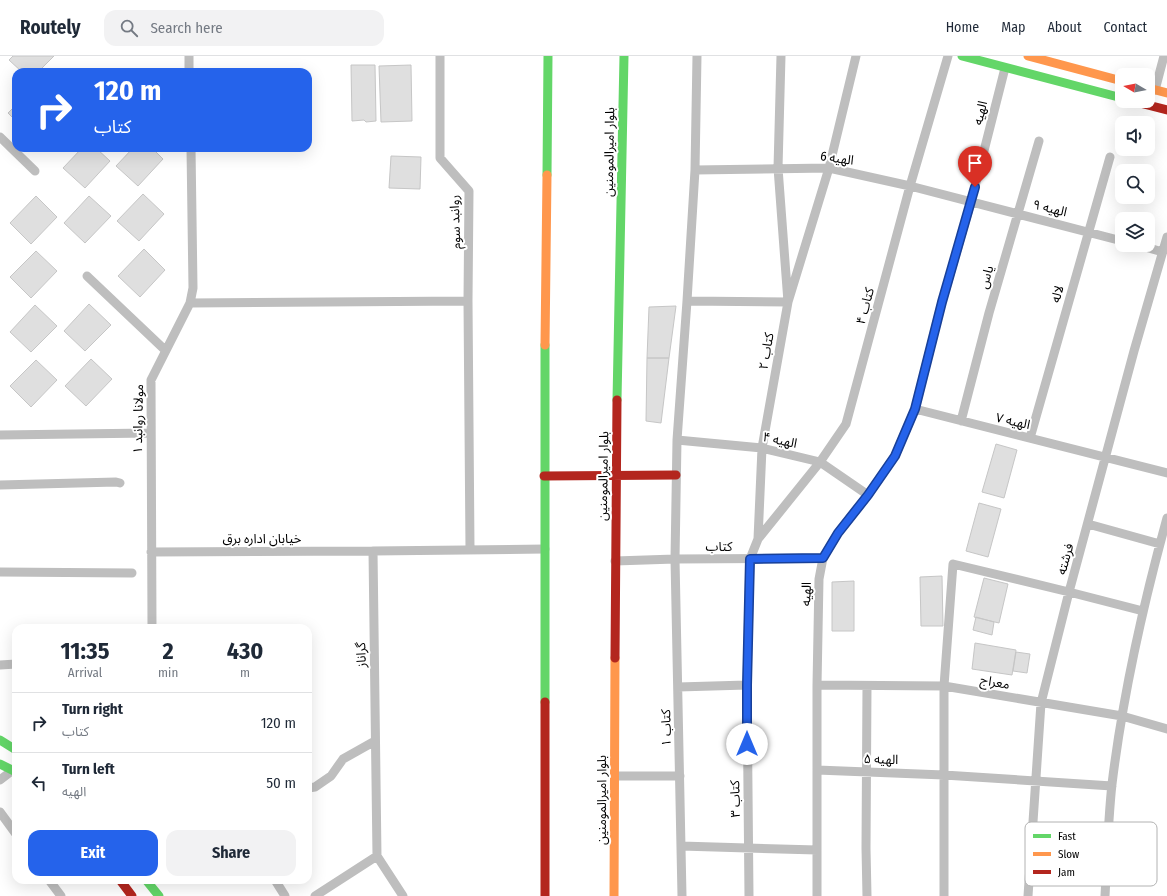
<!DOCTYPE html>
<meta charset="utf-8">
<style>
:root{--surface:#fff;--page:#f2f2f3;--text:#1f2937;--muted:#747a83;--line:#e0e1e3;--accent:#2563eb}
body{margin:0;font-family:"Fira Sans Condensed","Noto Sans Arabic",sans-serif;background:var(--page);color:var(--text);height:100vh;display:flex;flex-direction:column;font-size:15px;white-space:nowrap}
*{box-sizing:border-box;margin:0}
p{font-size:13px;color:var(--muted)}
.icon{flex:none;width:22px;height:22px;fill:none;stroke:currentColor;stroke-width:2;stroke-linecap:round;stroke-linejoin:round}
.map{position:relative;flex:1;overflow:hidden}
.sheet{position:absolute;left:12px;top:568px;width:300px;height:260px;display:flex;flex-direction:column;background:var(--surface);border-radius:12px;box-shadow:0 4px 16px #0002}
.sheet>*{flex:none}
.top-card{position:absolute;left:12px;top:12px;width:300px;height:84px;border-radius:12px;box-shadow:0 4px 16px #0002;background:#2563eb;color:#fff;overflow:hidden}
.needle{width:26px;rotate:280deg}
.tools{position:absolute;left:1115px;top:12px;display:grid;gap:8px}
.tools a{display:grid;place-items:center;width:40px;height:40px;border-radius:8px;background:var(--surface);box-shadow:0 4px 16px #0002;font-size:20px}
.pin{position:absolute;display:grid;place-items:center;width:34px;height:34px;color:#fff;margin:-41px -17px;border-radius:50% 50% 50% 0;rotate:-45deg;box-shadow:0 0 4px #0007}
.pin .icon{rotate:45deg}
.me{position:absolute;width:44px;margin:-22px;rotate:0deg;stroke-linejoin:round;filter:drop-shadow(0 0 3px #0008)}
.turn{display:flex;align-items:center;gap:14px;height:84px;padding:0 16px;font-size:18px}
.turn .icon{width:52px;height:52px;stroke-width:2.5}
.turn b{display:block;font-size:28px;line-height:34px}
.eta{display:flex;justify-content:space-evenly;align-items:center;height:68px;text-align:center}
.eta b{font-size:24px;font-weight:700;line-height:28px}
.button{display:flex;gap:8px;margin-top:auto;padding:8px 16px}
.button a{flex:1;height:46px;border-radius:12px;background:var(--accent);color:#fff;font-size:16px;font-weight:700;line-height:46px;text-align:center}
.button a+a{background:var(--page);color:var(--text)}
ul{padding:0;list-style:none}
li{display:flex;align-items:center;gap:12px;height:60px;padding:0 16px;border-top:1px solid var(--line)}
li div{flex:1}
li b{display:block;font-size:15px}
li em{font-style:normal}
header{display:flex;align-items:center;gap:24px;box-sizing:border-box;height:56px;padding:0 20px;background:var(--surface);border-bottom:1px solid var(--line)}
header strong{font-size:19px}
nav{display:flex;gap:22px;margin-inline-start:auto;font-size:14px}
.search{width:280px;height:36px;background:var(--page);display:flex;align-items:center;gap:10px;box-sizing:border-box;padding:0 14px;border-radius:12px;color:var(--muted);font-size:15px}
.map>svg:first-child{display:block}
.building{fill:#dfdfdf;stroke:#c6c6c6}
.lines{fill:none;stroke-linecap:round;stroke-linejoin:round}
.street{stroke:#bebebe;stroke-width:9}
.fast{stroke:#63d668;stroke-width:9}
.slow{stroke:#ff974d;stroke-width:9}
.jam{stroke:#b3261e;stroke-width:9}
.route-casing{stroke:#184099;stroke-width:10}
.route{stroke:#2563eb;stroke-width:7}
.labels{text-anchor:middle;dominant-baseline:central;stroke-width:4;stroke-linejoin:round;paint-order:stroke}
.street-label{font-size:13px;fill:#000;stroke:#fff}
.key{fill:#fff;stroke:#b2b2b2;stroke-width:1}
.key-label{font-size:11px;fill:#000}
</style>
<header>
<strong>Routely</strong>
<div class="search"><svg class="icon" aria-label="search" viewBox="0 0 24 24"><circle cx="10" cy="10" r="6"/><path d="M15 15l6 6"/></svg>Search here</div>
<nav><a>Home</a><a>Map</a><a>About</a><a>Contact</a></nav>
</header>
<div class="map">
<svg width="1167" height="840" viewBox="0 0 1167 840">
<rect width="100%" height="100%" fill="#fff"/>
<path class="building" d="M13,0H54L38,16H22L9,4Z
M351,9H375L376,65L366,66L364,64L352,65Z
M411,9L412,65L381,66L379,10Z
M16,49V65L8,57Z
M82,92H96L110,105L85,132L63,112Z
M133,92H152L163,103L138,130L116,110Z
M391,100L421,101L420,133L389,132Z
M143,138L164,158L139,185L117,165Z
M36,140L57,161L31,188L10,167Z
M89,140L111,160L85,187L64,167Z
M144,193L165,214L140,241L118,220Z
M36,195L57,215L31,242L10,221Z
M89,248L111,269L85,295L64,275Z
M35,249L57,270L31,296L10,276Z
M676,250L669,302H647L649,251Z
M647,302H669L661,367L646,365Z
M91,303L112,323L86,350L65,330Z
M36,304L57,324L31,351L10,330Z
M996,388L1017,394L1004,442L982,436Z
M979,447L1001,453L988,501L966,495Z
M942,520L943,570H921L920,521Z
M984,522L1008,528L999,567L974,561Z
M854,525V575H832V526Z
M976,561L994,566L992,579L973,574Z
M975,587L1016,594L1012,619L972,613Z
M1016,596L1030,598L1027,617L1013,615Z"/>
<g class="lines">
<path class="street" d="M189,0V16
M440,0V102L469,135L468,245L470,493
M1155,34L1164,0
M0,81L35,115
M695,114L829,112L910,130L1122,185
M1138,189L1163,196
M87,220L165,294
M687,245L788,246L829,112L856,0
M190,247L468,245
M915,353L1167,417
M961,365L989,257L1039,85
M0,379L150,377
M1030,382L1110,101
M677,384L762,392L820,406L868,439
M0,429L116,426L120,427
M1088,468L1160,488
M758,483L762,392L788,246L778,112L781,0
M151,496L373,495
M615,505L675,503L823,502
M0,516L132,517
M152,572L151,324L190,247L193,232L191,92
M0,609L16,608
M817,629L944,630L1122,660L1167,673
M867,630L866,792L867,840
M678,631L747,629
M817,714L944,719L1112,730
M614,720H680
M0,724L13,714
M308,732L315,731L331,720L343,703L375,685
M0,756L16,778
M681,790L817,794
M377,800L403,840
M49,824L61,840
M275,824L285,840
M315,840L377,800L373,495L545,493
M682,840L675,503L677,384L687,245L695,114L697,0
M749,840L747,629L750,503L758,483L820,406L846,368L910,130L948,0
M817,840V629L819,523L823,502L838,477L868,439L895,400L915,353L942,246L971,146L1005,12
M944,840V630L953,508L1069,536L1143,555
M1028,840L1041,647L1069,536L1134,295L1167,181
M1105,840C1107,803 1108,765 1112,728C1123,638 1143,549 1167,462"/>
<path class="fast" d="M962,0L1122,42
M547,119L548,0
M617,344L624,0
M545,646V289
M0,684L16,694
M0,708L16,716
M146,824L159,840"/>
<path class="slow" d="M1028,0L1122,25
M1148,32L1167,37
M545,289L547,119
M614,840L615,602"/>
<path class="jam" d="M1132,45L1167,54
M544,420L676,419
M615,602L617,344
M545,646V840
M120,824L132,840"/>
</g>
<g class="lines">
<g class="route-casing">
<path id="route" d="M747,688V629L750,503L823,502L838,477L868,439L895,400L915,353L942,246L975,131"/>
</g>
<use href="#route" class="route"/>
</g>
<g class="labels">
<g class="street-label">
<text transform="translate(980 57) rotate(-76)">الهیه</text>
<text transform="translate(609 96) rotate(-89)">بلوار امیرالمومنین</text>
<text transform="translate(837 102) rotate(8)">الهیه 6</text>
<text transform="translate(1050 152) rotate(14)">الهیه ۹</text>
<text transform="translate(455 166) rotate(-92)">روانبد سوم</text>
<text transform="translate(986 221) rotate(-74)">یاس</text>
<text transform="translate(1057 238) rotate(-74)">لاله</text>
<text transform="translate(865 250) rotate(-75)">کتاب ۴</text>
<text transform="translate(766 295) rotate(-80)">کتاب ۲</text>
<text transform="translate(138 363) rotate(-89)">مولانا روانبد ۱</text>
<text transform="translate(1013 365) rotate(13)">الهیه ۷</text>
<text transform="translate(780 384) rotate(12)">الهیه ۴</text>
<text transform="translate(603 420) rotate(-89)">بلوار امیرالمومنین</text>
<text x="262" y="482">خیابان اداره برق</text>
<text x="719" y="490">کتاب</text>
<text transform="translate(1065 503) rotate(-74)">فرشته</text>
<text transform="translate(806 538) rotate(-88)">الهیه</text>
<text transform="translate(361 599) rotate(-91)">گراناز</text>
<text transform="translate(995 626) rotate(10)">معراج</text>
<text transform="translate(666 672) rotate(-91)">کتاب ۱</text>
<text transform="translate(881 703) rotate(2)">الهیه ۵</text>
<text transform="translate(735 743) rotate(-91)">کتاب ۳</text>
<text transform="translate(601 744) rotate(-90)">بلوار امیرالمومنین</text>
</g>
</g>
<rect x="1025" y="766" width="132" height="64" rx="6" class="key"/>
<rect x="1033" y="778" width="18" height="4" fill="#63d668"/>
<rect x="1033" y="796" width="18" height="4" fill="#ff974d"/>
<rect x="1033" y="814" width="18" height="4" fill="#b3261e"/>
<g class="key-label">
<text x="1058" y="784">Fast</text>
<text x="1058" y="802">Slow</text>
<text x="1058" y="820">Jam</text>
</g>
</svg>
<div class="tools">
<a><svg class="needle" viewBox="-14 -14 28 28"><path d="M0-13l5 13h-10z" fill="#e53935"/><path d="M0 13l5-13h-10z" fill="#747a83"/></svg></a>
<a><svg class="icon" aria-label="sound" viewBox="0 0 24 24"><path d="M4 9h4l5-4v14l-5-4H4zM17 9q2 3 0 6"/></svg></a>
<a><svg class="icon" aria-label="search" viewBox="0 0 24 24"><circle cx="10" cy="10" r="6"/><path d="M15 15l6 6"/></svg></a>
<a><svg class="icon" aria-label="layers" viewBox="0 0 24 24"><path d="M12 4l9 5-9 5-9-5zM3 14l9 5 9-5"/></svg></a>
</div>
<div class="pin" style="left:975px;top:131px;background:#d93025"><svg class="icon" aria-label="arrive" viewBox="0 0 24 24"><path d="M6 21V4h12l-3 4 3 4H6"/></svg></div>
<svg class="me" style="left:747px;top:688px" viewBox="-20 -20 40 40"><circle r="19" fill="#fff"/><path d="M0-13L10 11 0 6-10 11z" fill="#2563eb"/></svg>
<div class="top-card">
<div class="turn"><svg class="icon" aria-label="right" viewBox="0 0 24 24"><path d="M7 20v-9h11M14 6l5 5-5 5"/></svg><div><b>120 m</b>کتاب</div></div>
</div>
<section class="sheet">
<div class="eta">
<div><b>11:35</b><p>Arrival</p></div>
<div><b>2</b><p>min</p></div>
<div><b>430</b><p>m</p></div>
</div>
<ul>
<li><svg class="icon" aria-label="right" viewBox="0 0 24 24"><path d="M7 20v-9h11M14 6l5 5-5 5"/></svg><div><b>Turn right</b><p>کتاب</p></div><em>120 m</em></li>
<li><svg class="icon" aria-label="left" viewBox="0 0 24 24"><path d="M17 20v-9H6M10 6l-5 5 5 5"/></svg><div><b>Turn left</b><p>الهیه</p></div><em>50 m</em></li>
</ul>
<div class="button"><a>Exit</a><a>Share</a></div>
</section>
</div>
